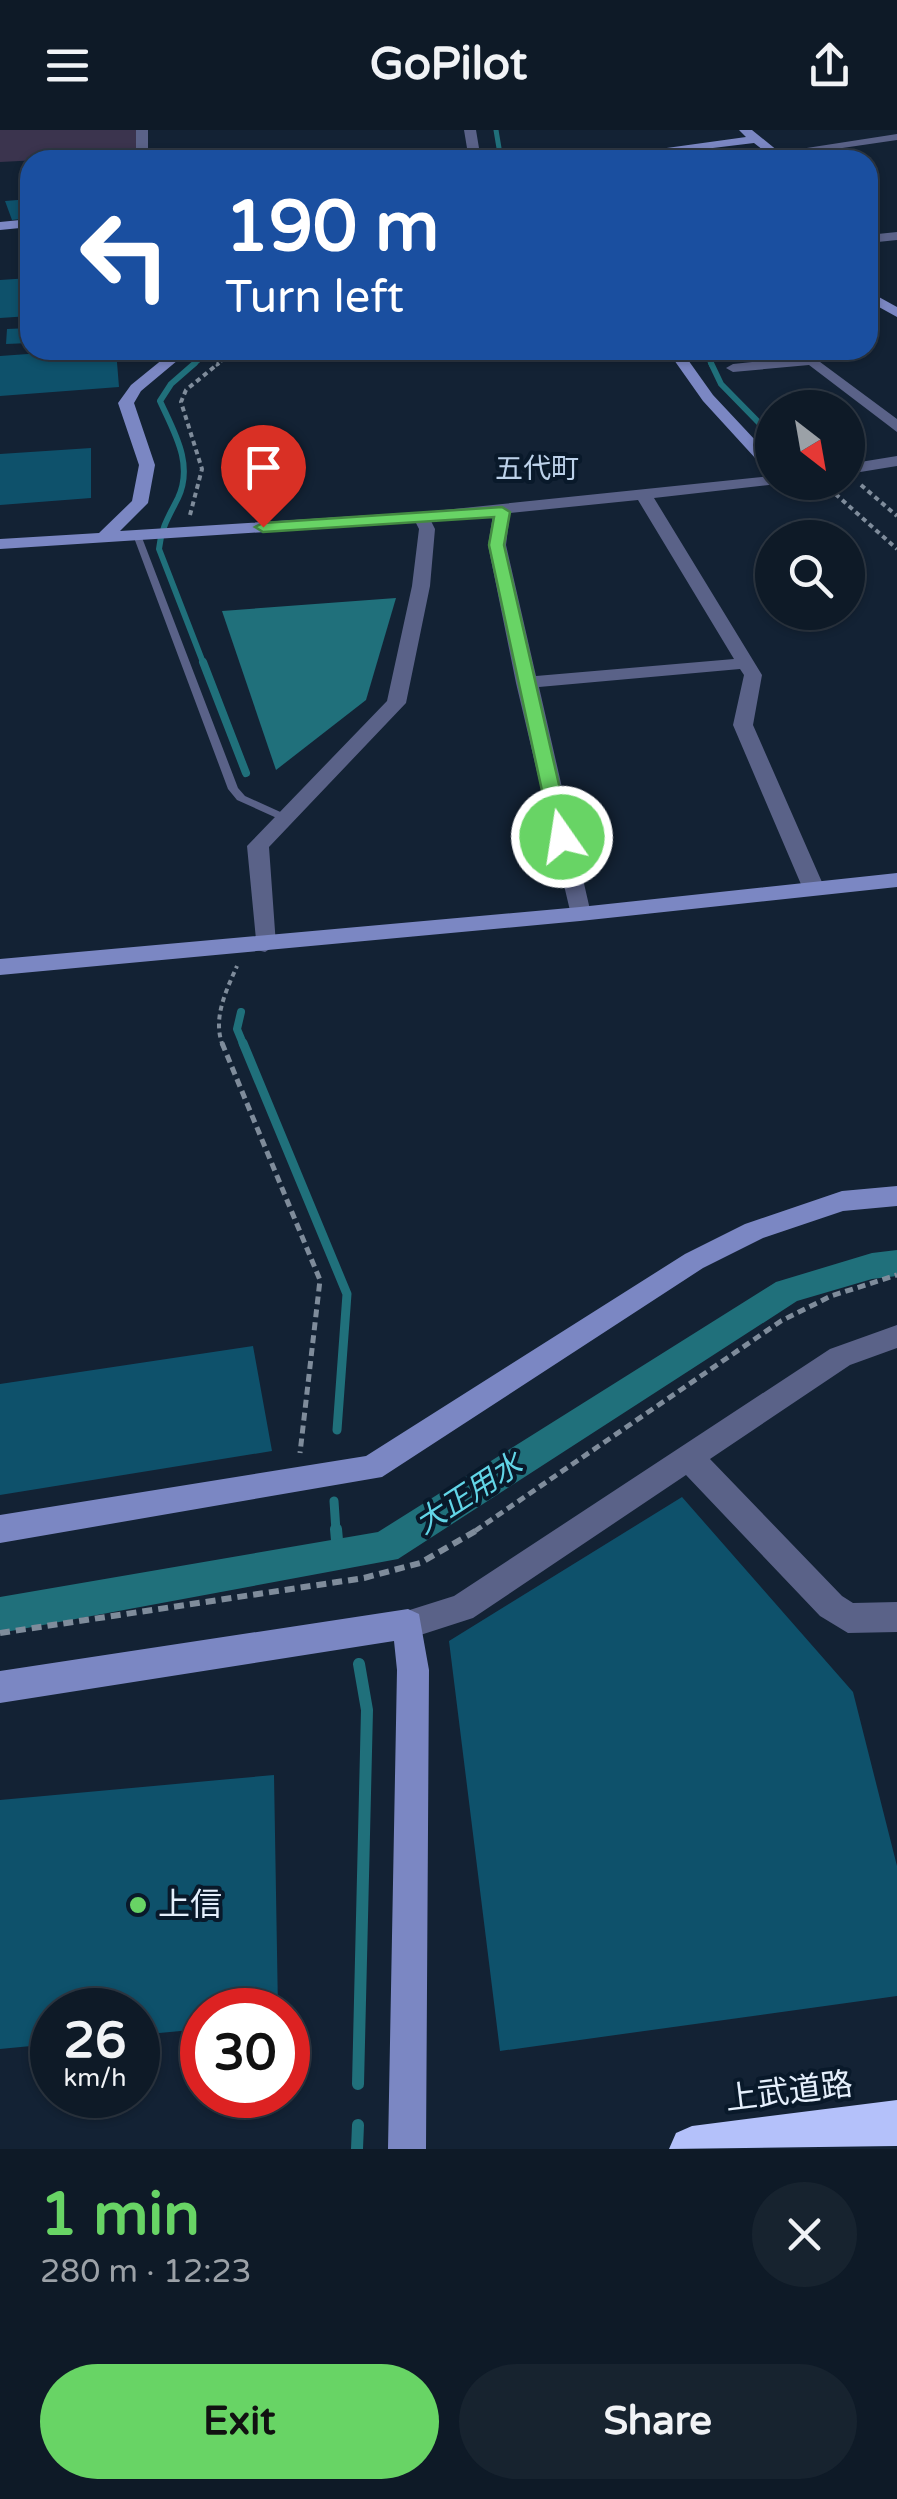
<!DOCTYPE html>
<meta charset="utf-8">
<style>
:root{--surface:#0e1a27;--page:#17232f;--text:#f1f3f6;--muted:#9ba1a7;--line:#2e3844;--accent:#68d465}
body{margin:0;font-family:"Varela Round","Noto Sans JP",sans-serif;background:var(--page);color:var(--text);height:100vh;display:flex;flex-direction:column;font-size:38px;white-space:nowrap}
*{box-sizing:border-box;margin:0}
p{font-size:32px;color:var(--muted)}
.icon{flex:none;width:55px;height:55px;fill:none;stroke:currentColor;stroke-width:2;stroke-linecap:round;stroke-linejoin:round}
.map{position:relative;height:2019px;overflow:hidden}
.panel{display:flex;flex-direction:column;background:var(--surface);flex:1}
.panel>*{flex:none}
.guide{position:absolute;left:20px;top:20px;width:858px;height:210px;border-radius:30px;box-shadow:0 2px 8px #0004,0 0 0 2px var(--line);background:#1a4fa0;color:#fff;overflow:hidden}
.needle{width:65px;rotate:149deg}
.fabs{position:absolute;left:755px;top:260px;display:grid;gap:20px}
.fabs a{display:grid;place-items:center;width:110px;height:110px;border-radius:50%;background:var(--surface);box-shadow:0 2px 8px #0004,0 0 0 2px var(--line);font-size:50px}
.speed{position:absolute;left:30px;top:1858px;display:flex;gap:20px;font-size:50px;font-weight:700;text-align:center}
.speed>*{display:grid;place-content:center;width:130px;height:130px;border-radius:50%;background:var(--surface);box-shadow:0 2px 8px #0004,0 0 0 2px var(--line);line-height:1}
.speed small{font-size:25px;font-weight:400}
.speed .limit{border:15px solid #d22;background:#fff;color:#111}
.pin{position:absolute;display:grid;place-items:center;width:85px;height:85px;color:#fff;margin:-102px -42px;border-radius:50% 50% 50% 0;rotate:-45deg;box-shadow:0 0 10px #0007}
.pin .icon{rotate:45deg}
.me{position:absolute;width:110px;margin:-55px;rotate:347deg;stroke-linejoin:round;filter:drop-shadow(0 0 8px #0008)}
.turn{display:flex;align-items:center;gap:35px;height:210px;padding:0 40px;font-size:45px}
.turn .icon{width:130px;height:130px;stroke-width:2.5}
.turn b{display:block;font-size:70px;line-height:85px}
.round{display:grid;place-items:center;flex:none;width:105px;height:105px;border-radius:52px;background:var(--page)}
.summary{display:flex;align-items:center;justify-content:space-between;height:170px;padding:0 40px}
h1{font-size:60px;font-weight:800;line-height:75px;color:var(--accent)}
.primary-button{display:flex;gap:20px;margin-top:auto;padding:20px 40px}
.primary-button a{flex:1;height:115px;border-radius:60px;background:var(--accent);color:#111;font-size:40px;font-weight:800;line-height:115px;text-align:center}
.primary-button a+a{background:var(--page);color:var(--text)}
header{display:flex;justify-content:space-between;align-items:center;height:130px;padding:0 40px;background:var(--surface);font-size:45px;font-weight:800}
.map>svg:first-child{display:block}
.green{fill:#3b344e}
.water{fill:#20707b}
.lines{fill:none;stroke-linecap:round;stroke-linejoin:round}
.stream-far4{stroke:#20707b;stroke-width:5}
.stream-far3{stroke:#20707b;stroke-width:6}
.stream-far2{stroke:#20707b;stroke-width:8}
.stream-far1{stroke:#20707b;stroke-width:9}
.stream{stroke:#20707b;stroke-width:12}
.canal{fill:#20707b;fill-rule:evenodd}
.building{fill:#0e516b}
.path-far3{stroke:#7f8c9b;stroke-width:2.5;stroke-dasharray:4 2.5;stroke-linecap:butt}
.path-far2{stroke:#7f8c9b;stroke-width:4;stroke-dasharray:5 4;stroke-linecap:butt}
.path-far1{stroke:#7f8c9b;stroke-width:5;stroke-dasharray:8 5;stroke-linecap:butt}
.path{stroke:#7f8c9b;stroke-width:6;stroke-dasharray:10 6;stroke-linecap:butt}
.lane{fill:#5a6288;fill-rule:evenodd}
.street{fill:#5a6288;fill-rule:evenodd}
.secondary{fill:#7b87c3;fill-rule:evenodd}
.highway{fill:#b4c1fa;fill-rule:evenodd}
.route{fill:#68d465;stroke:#448a42;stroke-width:2.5}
.poi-dot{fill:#68d465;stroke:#09192a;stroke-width:4}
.labels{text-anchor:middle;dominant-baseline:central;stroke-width:8;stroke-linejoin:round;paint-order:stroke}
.far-quarter-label{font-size:28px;fill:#bdd2ea;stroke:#09192a}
.water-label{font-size:30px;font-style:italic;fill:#62d5e7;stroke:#09192a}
.near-poi-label{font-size:32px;fill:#e5effc;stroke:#09192a;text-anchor:start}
.near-street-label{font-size:32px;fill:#e5effc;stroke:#09192a}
</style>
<header><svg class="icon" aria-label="menu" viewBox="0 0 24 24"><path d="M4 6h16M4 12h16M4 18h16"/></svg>GoPilot<svg class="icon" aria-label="share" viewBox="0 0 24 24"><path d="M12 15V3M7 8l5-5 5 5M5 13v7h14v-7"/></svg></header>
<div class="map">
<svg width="897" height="2019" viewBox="0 0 897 2019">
<rect width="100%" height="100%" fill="#132234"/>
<path class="green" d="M0,0H136L137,25L0,32Z"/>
<path class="water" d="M396,468L366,570L276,640L222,481Z"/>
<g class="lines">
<path class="stream-far4" d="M496,0L501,30
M705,220L712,236
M192,236L210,220"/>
<path class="stream-far3" d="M195,233L171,254L160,271C174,302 194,334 178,368C169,386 161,398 159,419L204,535
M711,233L721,254L772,306"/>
<path class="stream-far2" d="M203,532L246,643
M241,882L237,899L244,916"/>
<path class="stream-far1" d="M243,913L347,1164L337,1300
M334,1371L336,1401"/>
<path class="stream" d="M336,1399L337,1410
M358,1954L367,1580L359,1534
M357,2019L358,1995"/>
<path class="canal" d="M897,1120V1146L872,1149L797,1171L398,1429L0,1503V1467L378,1402L776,1152L872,1123Z"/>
</g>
<path class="building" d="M30,69V88L12,90L5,71Z
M30,148V186L0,188V150Z
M30,198V213L6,214L7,199Z
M84,220H116L119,257L0,266V226Z
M91,318V368L0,375V324Z
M253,1216L272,1321L0,1365V1254Z
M682,1367L853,1562L897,1736V1866L500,1921L449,1511Z
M274,1645L278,1880H202V1899L138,1905V1880H52V1914L0,1919V1670Z"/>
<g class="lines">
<path class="path-far3" d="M216,236L235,220"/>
<path class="path-far2" d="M822,352L897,419
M861,355L897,386
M190,385L202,339L181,272L186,260L219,233
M223,916C212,889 226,861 237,836"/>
<path class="path-far1" d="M222,913L320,1150L300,1323
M475,1401L781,1191L831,1166L897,1145"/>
<path class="path" d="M0,1503L364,1448L420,1433L479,1399"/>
<path class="lane" d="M137,402L141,405L238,658L245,666L287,685V689H279L237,670L228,659L133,405Z"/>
<path class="street" d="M136,0H148V30H136Z
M464,0H476L481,30H469Z
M897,4V10L774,28L768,24Z
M897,102V110L868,113V105Z
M812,226L897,289V302L809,235L733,242L726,238L733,234Z
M897,326V336L848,344V334Z
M772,346V352L778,354L654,368L762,545L753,595L825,759L822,764H806L803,759L733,595L744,545L740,539L539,557L591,784L580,791L572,789L516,553L488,415L493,385L431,391L435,399L430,456L406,573L269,717L276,815L265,822L257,820L247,716L387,571L412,456L419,399L413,387L415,383ZM638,370L734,529L536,546L506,415L510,383Z
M897,1195V1218L850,1235L710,1329L842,1466L853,1473L897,1472V1502L848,1503L820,1486L686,1345L473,1488L408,1509L397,1504L392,1494L397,1484L454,1466L830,1219Z"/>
<path class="secondary" d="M739,0H752L789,30H776L754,13L614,30H580L746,7Z
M30,89V97L0,100V92Z
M868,161L897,177V187L868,171Z
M174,220H190L141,261L134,273L155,335L148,373L120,401L421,382L429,387L421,392L0,419V409L99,403L132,371L139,335L118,273L131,255Z
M667,220H681L713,265L772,328V342L766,340L703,271Z
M897,743V757L580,791L0,845V829L580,777Z
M897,1056V1076L843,1081L763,1108L703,1138L382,1347L0,1413V1385L366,1326L685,1124L745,1094L842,1061Z
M408,1479L419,1484L429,1540L426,2019H388L397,1540L394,1511L0,1573V1541Z"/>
<path class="highway" d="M897,1970V2016L669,2019L676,2003L692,1996Z"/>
</g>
<path class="route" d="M502,377L510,382L504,415L571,707L562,713L552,707L489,415L494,387L263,402L255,397L263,393Z"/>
<circle class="poi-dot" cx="138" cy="1775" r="10"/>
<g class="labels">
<g class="far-quarter-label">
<text x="537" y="339">五代町</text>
</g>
<g class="water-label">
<text transform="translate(469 1364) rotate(-33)">大正用水</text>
</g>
<g class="near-poi-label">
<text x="158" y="1775">上信</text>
</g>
<g class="near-street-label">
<text transform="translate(789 1962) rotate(-7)">上武道路</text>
</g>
</g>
</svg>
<div class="fabs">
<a><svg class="needle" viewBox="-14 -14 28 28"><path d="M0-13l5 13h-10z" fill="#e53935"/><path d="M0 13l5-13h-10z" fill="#9ba1a7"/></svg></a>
<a><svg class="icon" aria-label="search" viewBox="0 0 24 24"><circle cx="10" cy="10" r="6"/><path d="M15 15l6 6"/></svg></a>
</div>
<div class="speed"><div>26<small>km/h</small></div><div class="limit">30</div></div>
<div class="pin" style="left:263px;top:397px;background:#d93025"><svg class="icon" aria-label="arrive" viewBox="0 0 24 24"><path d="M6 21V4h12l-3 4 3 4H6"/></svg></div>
<svg class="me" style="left:562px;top:707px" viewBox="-20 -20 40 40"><circle r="17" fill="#68d465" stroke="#fff" stroke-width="3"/><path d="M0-11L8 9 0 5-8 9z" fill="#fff"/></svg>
<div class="guide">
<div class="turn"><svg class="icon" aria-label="left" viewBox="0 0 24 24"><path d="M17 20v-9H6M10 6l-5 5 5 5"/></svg><div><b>190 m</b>Turn left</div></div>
</div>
</div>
<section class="panel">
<div class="summary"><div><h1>1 min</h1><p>280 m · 12:23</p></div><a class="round"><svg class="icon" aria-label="close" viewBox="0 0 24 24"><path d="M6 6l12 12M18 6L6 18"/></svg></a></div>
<div class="primary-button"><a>Exit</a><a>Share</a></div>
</section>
